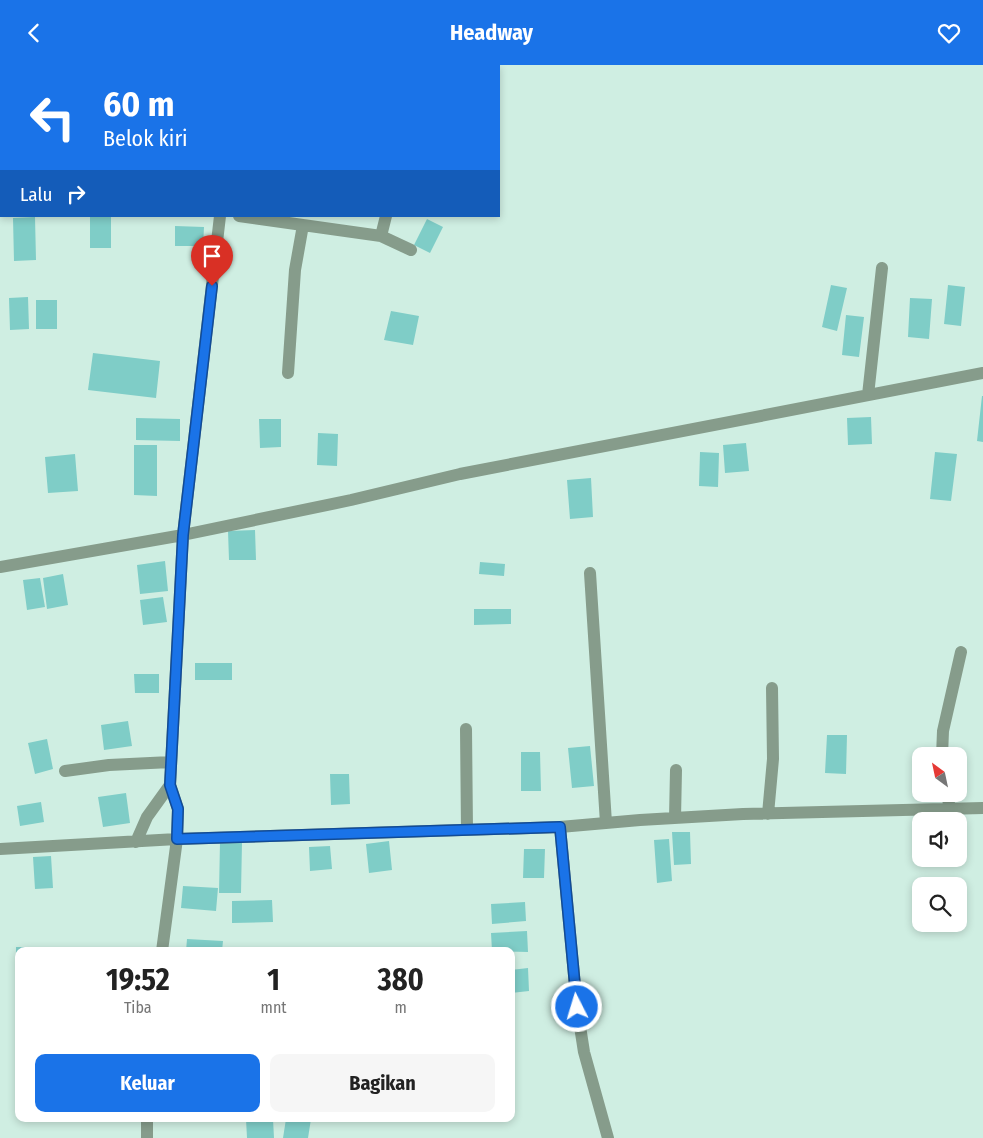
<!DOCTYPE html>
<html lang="id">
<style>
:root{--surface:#fff;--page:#f6f6f6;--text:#222;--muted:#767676;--accent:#1a73e8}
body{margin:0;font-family:"Fira Sans Condensed",sans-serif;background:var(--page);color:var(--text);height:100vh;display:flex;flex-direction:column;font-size:19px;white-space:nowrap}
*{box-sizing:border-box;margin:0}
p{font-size:16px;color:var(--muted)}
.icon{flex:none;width:28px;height:28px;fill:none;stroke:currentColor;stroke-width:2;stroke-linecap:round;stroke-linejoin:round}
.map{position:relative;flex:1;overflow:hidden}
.drawer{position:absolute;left:15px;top:882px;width:500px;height:175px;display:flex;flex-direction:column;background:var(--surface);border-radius:10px;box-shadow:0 2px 8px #0003}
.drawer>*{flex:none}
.top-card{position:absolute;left:0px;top:0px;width:500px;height:152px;box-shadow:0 2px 8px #0003;background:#1a73e8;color:#fff;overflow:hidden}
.needle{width:32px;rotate:327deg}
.fabs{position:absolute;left:912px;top:682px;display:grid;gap:10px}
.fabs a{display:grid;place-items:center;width:55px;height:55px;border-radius:10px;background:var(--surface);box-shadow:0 2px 8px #0003;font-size:25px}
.pin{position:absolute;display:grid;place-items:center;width:42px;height:42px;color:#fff;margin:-51px -21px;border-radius:50% 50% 50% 0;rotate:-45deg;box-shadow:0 0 5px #0007}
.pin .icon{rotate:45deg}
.me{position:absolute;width:55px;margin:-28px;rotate:355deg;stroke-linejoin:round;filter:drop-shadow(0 0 4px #0008)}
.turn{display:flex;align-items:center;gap:18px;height:105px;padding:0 20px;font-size:22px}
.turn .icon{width:65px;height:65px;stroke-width:2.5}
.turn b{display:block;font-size:35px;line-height:42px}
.then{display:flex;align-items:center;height:48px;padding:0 20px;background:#0003;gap:10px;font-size:19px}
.eta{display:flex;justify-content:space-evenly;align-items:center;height:85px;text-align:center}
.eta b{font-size:30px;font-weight:700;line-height:35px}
.primary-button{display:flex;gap:10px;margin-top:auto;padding:10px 20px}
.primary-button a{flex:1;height:58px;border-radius:10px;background:var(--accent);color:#fff;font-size:20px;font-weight:700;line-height:58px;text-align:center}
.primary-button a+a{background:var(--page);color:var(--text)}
header{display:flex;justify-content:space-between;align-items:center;height:65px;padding:0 20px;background:var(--accent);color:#fff;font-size:22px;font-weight:700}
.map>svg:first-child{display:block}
.building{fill:#7fcdc7}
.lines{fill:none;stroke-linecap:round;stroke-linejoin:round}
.minor{stroke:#869c8b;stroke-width:12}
.route-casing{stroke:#114b97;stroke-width:12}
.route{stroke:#1a73e8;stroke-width:9}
</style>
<header><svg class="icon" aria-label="back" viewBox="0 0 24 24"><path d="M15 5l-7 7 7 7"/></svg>Headway<svg class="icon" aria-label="heart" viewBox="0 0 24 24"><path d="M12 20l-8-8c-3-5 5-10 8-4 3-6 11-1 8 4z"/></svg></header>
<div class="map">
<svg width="983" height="1073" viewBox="0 0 983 1073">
<rect width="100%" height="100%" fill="#cfeee2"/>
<path class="building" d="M35,152L36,195L14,196L13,153Z
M90,152H111V183H90Z
M427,154L443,162L430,188L414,180Z
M175,161L204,162L203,181H175Z
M831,220L847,223L837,266L822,262Z
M948,220L965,222L961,261L944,259Z
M28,232L29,264L10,265L9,233Z
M910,233L932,234L929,274L908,272Z
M36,235H57V264H36Z
M391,246L419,251L413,280L384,275Z
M846,250L864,252L859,292L842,290Z
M93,288L160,296L156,333L88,325Z
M982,331H983V377L977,376Z
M871,352L872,379L848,380L847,353Z
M136,353L180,354V376L136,375Z
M259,354H281V382L260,383Z
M318,368L338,369L337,401L317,400Z
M746,378L749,406L725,408L723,380Z
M134,380H157V431L134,430Z
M700,387L719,388L718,422L699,421Z
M935,387L957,389L951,436L930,434Z
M75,389L78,426L48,428L45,392Z
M591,413L593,452L570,454L567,415Z
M255,465L256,495H229L228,466Z
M165,496L168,526L140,529L137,500Z
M480,497L505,499L504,511L479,509Z
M63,509L68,540L47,544L43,513Z
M40,513L45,542L27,545L23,515Z
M163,532L167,557L143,560L140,535Z
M474,544H511V559L474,560Z
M195,598H232V615H195Z
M134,609H159V628H135Z
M128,656L132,681L104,685L101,660Z
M827,670H847L846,709L825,708Z
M47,674L53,704L35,709L28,678Z
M590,681L594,721L572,723L568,683Z
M521,687H540L541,726H521Z
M330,709H349L350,739L331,740Z
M126,728L130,758L103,762L98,732Z
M41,737L44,757L20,761L17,741Z
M672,767H690L691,799L674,800Z
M669,774L672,816L657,818L654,775Z
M389,776L392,805L369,808L366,779Z
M220,777H242L241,828H219Z
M330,781L332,804L310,806L309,782Z
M524,784H545L544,813H523Z
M51,791L53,823L35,824L33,792Z
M183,821L218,823L216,846L181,843Z
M272,835L273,857L232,858V836Z
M525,837L526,856L492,859L491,839Z
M527,866L528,887L492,886L491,868Z
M187,874L223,876L222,886H186Z
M16,882H50V886H19V912H16Z
M528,903L529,926L511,928V905Z
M246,1054H273L274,1073H247Z
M286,1054H311L308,1073H283Z"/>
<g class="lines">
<path class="minor" d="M390,0L396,1
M243,1V0
M427,1V0
M0,145H1
M239,151L381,171L411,185
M381,171L386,151
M288,308L295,205L303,160
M868,330L882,203
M0,502L183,470L351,435L460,409L983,308
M590,508L606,758
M466,664L467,765
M942,691L943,666L961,587
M65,706L109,700L171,697
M947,729L950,744
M768,749L773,694L772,623
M675,753L676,705
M560,762L577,942L584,987L608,1073
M136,777L147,752L170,720
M0,784L177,774L560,762L640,755L743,749L983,743
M162,886L177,774L178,744L170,720L183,470L220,151
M147,1073V1054"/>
</g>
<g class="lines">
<g class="route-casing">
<path id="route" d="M212,221L183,470L170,720L178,744L177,774L560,762L577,942"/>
</g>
<use href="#route" class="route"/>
</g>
</svg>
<div class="fabs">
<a><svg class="needle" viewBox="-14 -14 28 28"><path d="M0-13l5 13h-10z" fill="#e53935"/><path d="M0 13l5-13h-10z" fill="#767676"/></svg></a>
<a><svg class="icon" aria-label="sound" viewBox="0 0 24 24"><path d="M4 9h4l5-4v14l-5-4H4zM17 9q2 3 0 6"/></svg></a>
<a><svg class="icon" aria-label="search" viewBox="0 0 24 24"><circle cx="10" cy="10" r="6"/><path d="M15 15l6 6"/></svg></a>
</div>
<div class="pin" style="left:212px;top:221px;background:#d93025"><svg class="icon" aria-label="arrive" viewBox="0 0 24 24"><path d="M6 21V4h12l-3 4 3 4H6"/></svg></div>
<svg class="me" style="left:577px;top:942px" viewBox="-20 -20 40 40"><circle r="17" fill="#1a73e8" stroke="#fff" stroke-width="3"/><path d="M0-11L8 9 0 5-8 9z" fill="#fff"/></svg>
<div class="top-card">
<div class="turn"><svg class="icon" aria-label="left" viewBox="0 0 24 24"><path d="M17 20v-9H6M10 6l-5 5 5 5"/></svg><div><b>60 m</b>Belok kiri</div></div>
<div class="then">Lalu<svg class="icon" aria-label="right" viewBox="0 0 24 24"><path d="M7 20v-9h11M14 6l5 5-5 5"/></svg></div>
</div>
<section class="drawer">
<div class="eta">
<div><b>19:52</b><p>Tiba</p></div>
<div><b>1</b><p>mnt</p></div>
<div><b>380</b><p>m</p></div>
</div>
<div class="primary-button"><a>Keluar</a><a>Bagikan</a></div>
</section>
</div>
